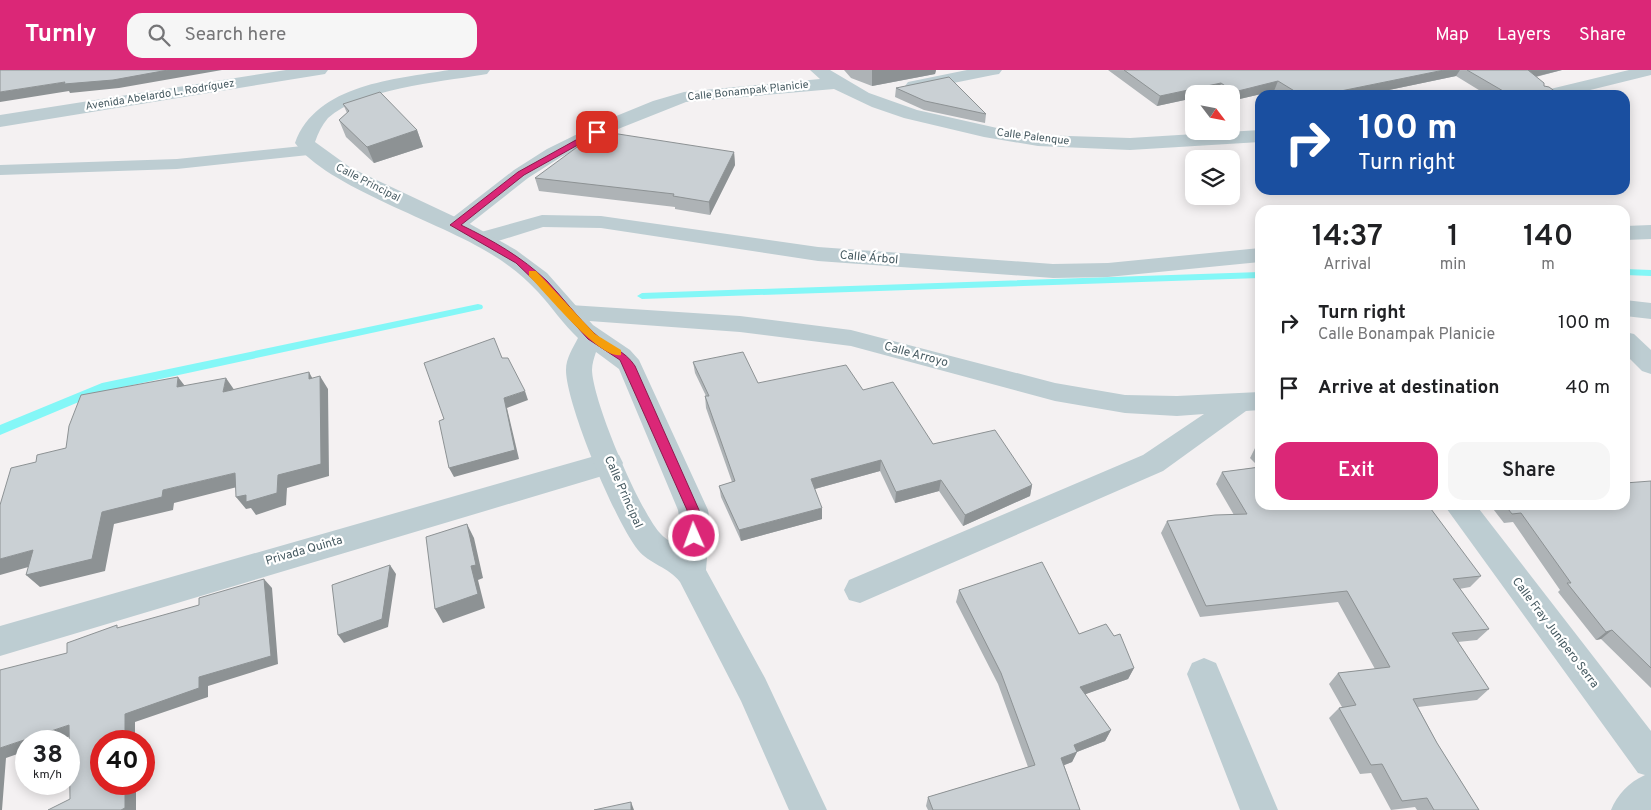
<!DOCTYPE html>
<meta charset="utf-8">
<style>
:root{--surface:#fff;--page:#f6f6f6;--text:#202124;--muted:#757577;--accent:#db2777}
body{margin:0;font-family:Overpass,sans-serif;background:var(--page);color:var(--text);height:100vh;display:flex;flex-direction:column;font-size:19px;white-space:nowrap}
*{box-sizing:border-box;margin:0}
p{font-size:16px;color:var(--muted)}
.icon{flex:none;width:28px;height:28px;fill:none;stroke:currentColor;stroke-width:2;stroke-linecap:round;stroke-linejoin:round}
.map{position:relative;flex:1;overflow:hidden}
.sheet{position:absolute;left:1255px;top:135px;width:375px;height:305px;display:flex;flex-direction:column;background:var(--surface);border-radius:15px;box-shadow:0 2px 12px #0003}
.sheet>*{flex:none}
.top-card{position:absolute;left:1255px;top:20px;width:375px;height:105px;border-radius:15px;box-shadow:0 2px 12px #0003;background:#1a4fa0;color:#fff;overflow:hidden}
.needle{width:32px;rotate:122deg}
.tools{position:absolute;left:1185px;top:15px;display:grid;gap:10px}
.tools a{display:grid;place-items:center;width:55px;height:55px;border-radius:10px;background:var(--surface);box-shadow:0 2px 12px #0003;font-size:25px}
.speed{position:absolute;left:15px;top:660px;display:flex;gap:10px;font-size:25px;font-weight:700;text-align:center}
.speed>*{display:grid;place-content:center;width:65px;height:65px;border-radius:50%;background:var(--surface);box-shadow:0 2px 12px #0003;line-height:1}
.speed small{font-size:12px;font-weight:400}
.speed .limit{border:8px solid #d22;background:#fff;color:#111}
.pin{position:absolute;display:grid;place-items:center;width:42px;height:42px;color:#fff;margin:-21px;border-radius:10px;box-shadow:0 2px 8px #0006}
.me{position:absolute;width:55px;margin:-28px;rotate:358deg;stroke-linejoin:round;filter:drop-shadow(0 0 4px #0008)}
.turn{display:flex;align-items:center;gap:18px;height:105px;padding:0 20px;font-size:22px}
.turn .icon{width:65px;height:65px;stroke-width:2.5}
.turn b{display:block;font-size:35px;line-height:42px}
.eta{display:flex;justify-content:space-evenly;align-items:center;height:85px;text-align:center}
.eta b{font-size:30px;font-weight:600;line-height:35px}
.action{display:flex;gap:10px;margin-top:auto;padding:10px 20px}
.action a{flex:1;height:58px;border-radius:15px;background:var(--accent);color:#fff;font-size:20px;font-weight:600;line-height:58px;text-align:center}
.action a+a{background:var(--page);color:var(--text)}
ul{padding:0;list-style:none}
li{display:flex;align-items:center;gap:15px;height:65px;padding:0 20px}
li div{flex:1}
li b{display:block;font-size:19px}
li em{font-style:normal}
header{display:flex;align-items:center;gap:30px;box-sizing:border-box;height:70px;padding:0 25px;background:var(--accent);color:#fff}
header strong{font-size:24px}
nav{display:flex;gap:28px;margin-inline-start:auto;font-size:18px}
.search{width:350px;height:45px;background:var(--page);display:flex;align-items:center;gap:12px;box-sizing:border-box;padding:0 18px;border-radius:15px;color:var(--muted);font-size:19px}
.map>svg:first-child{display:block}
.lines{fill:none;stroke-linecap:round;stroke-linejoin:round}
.stream{fill:#84f7f7;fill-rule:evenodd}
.service{fill:#bdcdd2;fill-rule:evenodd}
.minor{fill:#bdcdd2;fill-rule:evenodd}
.tertiary{fill:#bdcdd2;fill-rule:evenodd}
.wall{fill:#aeb3b6}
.shaded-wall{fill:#8d9294}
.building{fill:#cad0d4;stroke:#8d9294}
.route{fill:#db2777;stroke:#8e194d}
.slow{fill:#f59e0b}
.labels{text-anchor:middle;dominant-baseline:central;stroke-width:4.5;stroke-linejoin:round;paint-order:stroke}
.far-street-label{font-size:11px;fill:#465a61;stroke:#fff}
.street-label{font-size:12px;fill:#465a61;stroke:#fff}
</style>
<header>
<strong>Turnly</strong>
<div class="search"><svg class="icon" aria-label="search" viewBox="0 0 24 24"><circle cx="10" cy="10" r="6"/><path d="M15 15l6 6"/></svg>Search here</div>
<nav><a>Map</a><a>Layers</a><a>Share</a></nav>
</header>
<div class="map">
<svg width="1651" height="740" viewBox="0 0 1651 740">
<rect width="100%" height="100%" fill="#f4f1f2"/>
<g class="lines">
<path class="stream" d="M1625,199L1651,200V206L1625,205Z
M1260,202V208L642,229L637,226L642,223Z
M478,234L482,235L483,237L482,239L105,321L0,365V355L102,313Z"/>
<path class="service" d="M312,75L318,76L320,80L318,84L177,99L0,105V95L177,89Z"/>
<path class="minor" d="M286,0H328L325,4L319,5L0,57V45Z
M810,0H830L869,23L917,40L997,58L1038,65L1130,68L1260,60V72L1130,80L1038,76L984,67L904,48L872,37L834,19L686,32L618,59L561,87L528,108L462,160L454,161L446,160L443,155L514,100L547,79L604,51L653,31L684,22L820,9Z
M967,0H1002L999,4L993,5L914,21L908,20L905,16L908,12Z
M1629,0H1651V5L1570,25H1539L1542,21Z
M542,145L601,146L818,177L1053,194L1108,193L1260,178V192L1108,207L1053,208L818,191L601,158L543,157L482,176L474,174L471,169L474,164Z
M1651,155V169L1625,170V156Z
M1625,230L1651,233V249L1625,246Z
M570,235L740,246L851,260L1055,313L1125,325L1177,326L1260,322V340L1246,341L1163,401L860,533L849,530L844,520L849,510L1143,385L1204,344L1177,346L1125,343L1055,331L851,276L740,262L562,249L558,243L562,237Z
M1625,262L1634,264L1651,280V304L1642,301L1625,284Z
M609,382L619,385L623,393L619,401L0,586V556Z
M1444,435H1476L1651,661V740H1611C1617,725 1629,712 1645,705L1638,703Z
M1204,588L1216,593L1278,740H1240L1187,604L1192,593Z"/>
<path class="tertiary" d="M449,0H490L487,4L481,5C439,12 361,19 328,48C322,55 318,63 315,72L351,98L470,154L516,180L547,203L593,255L630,280L639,290L708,440L710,452L706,500L765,608L827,740H789L741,631L680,512C669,497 649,494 638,480C616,453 566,334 566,300C566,288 573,278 578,268C563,254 552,237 538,222C524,207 508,194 491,184C441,152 326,117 295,73C316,14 396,9 449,0ZM596,282L619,299L678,440L680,452L677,475C671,472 664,468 659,462C638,437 593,332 592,300C592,294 594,288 596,282Z"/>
</g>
<path class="wall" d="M844,0H936L935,4L872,16L851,8Z
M1108,0H1562L1536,7L1544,16L1560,25H1487L1456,6L1365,25H1281L1274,21L1231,31V24H1220L1218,23L1194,24V28L1157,36Z
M896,18L986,44L985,53L924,40L895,27Z
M343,34L417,60L423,77L374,93L346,67L339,50L347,43Z
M734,82L735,95L710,145L675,139V137L539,121L535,108Z
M693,292L758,313L863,320L933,374L1032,415L1030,426L963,456L939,421L895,433L880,401L815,419L822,449L741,471L721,427L719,416L732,412L706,338L705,326H706L695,303Z
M1260,375V435L1481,506L1470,517L1459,519L1489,559L1477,570L1458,572L1489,619L1477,630L1418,637L1437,673L1479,740H1417L1415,737L1391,740L1371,703L1360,704L1329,648L1339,638L1342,637L1329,614L1338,603L1375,599L1338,532L1200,547L1161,463L1167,451L1234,445L1216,414L1222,402L1259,397L1250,388L1256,376Z
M1651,411V618L1601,569L1596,570L1558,522L1560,520L1513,452L1504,453L1490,435H1625Z
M959,520L1079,564L1134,598L1128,609L1085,624L1111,660L1105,671L1077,682L1072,692L1064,695L1080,740H928L926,736L928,727L1028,697L998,614L956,532Z"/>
<path class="shaded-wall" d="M168,0H222L119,18L70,23L69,21L0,32V22L65,12Z
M872,0H936L935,4L872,16Z
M1444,0H1460L1456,6L1365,25H1321Z
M1528,0H1562L1522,10Z
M1278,11L1274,21L1231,31L1234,22Z
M1221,13L1218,23L1213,24H1194V28L1157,36L1160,26Z
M417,60L423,77L374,93L367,77Z
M734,82L735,95L710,145L709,132Z
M309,302L316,315L309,309Z
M320,306L328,319L329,406L287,418L286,435L256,445L251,438L246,439L236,427L278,405Z
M178,307L188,320L177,317Z
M226,308L235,321L223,322Z
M525,321L528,330L507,338L519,389L454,407L449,398L504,328Z
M881,390L880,401L811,420V409Z
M235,403L245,415L174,433L173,440L114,454L105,501L40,517L26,505L102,442L163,420Z
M941,410L939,421L895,433L896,422Z
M1032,415L1030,426L963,456L965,445Z
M822,438V449L741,471L739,460Z
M467,454L474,468L483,508L478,510L485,538L443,553L435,539Z
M33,480L46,492L0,505V489Z
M390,495L396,504L388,557L344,573L338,565Z
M264,509L272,518L278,594L208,616V627L135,652V671H125V644L199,607Z
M1612,560L1601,569L1596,570L1606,562Z
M1134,598L1128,609L1075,628L1080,617Z
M69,655L80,663L56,671H26V681L6,688L2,740H0V678Z
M1111,660L1105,671L1069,685L1074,675Z
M1077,682L1072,692L1057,698L1061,688Z
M125,714H136V740H121Z
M631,732L634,740H631Z"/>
<path class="building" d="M0,0H168L113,10L64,14L65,12L0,22Z
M1124,0H1444L1321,25H1301L1278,11L1234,22L1221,13L1160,26Z
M1467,0H1530H1528L1544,13V16L1549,17L1560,25H1510Z
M949,7L986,44L925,31L896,18Z
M380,22L417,60L367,77L339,50L349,41L343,34Z
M599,61L734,82L709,132L673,126L674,124L535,108Z
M494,268L502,288H508L525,321L504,328L515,380L449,398L439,351L444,349L424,293Z
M743,282L758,313L846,295L863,320L893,312L933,374L995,360L1032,415L965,445L941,410L896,422L881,390L811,409L822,438L739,460L719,416L735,411L705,326H709L693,292Z
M309,302V309L320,306L321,394L278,405L277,423L246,432V425L236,427L235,403L163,420L162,427L102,442L92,489L26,505L33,480L0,489V435L11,398L36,392L37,385L66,378L69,356L81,325L178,307L177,317L226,308L223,322Z
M1260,375V380L1256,376Z
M1260,397V435H1428L1481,506L1453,509L1489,559L1452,563L1489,619L1413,629L1437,673L1479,740H1434L1427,728L1402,731L1382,694L1371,695L1339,638L1356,635L1338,603L1390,597L1347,521L1206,536L1167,451L1215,445L1247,444L1222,402Z
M1651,411V598L1612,560L1606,562L1567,513H1571L1521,443L1512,444L1505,435H1625V413Z
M467,454L476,495L471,496L478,524L435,539L426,467Z
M1042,492L1079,564L1106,554L1114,566L1120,564L1134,598L1080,617L1111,660L1074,675L1077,682L1061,688L1080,740H933L928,727L1035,695L1001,603L959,520Z
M390,495L382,549L338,565L332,515Z
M264,509L271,586L199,607V618L125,644V671H101V714H125V738L121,740H48L70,729L69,655L0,678V600L67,583V573L117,555V558L199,535V528Z
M631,732V740H594Z"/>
<path class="route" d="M594,60L601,62L524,105L461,155C492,170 522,187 547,211C563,228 577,247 594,263C607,276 625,280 635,296L699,440L701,452L700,466L694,471L688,466L689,452L687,440L620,290L588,269L540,216L516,193L450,155L518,102Z"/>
<path class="slow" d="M529,201H536L595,264L621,280V285C600,290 544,221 529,206Z"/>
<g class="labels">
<g class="far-street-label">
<text transform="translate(748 21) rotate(-6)">Calle Bonampak Planicie</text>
<text transform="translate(160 25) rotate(-9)">Avenida Abelardo L. Rodríguez</text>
<text transform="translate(1033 67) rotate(7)">Calle Palenque</text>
<text transform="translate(368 113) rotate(27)">Calle Principal</text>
</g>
<g class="street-label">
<text transform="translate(869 188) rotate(5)">Calle Árbol</text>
<text transform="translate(916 285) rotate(15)">Calle Arroyo</text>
<text transform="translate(623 422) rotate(66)">Calle Principal</text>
<text transform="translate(304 481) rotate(-16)">Privada Quinta</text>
<text transform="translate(1555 563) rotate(53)">Calle Fray Junípero Serra</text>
</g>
</g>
</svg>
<div class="tools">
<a><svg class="needle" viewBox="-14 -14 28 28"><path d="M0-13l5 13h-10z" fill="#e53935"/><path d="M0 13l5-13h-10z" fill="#757577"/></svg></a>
<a><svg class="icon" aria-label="layers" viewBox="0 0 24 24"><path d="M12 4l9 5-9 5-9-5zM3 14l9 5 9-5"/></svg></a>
</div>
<div class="speed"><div>38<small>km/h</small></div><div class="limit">40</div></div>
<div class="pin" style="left:597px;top:62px;background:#d93025"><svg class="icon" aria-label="arrive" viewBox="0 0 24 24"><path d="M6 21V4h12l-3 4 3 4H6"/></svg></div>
<svg class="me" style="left:694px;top:466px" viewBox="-20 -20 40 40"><circle r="17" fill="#db2777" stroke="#fff" stroke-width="3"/><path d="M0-11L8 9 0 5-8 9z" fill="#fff"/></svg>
<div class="top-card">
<div class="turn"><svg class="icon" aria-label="right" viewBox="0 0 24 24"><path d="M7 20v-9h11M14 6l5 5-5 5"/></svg><div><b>100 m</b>Turn right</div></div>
</div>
<section class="sheet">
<div class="eta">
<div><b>14:37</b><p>Arrival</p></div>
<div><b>1</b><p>min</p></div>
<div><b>140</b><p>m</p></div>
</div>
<ul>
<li><svg class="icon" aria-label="right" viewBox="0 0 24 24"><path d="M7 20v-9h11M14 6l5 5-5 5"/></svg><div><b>Turn right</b><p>Calle Bonampak Planicie</p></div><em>100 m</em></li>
<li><svg class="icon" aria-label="arrive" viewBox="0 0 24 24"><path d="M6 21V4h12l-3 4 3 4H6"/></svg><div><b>Arrive at destination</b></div><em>40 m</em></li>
</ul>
<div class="action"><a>Exit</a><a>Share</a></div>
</section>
</div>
